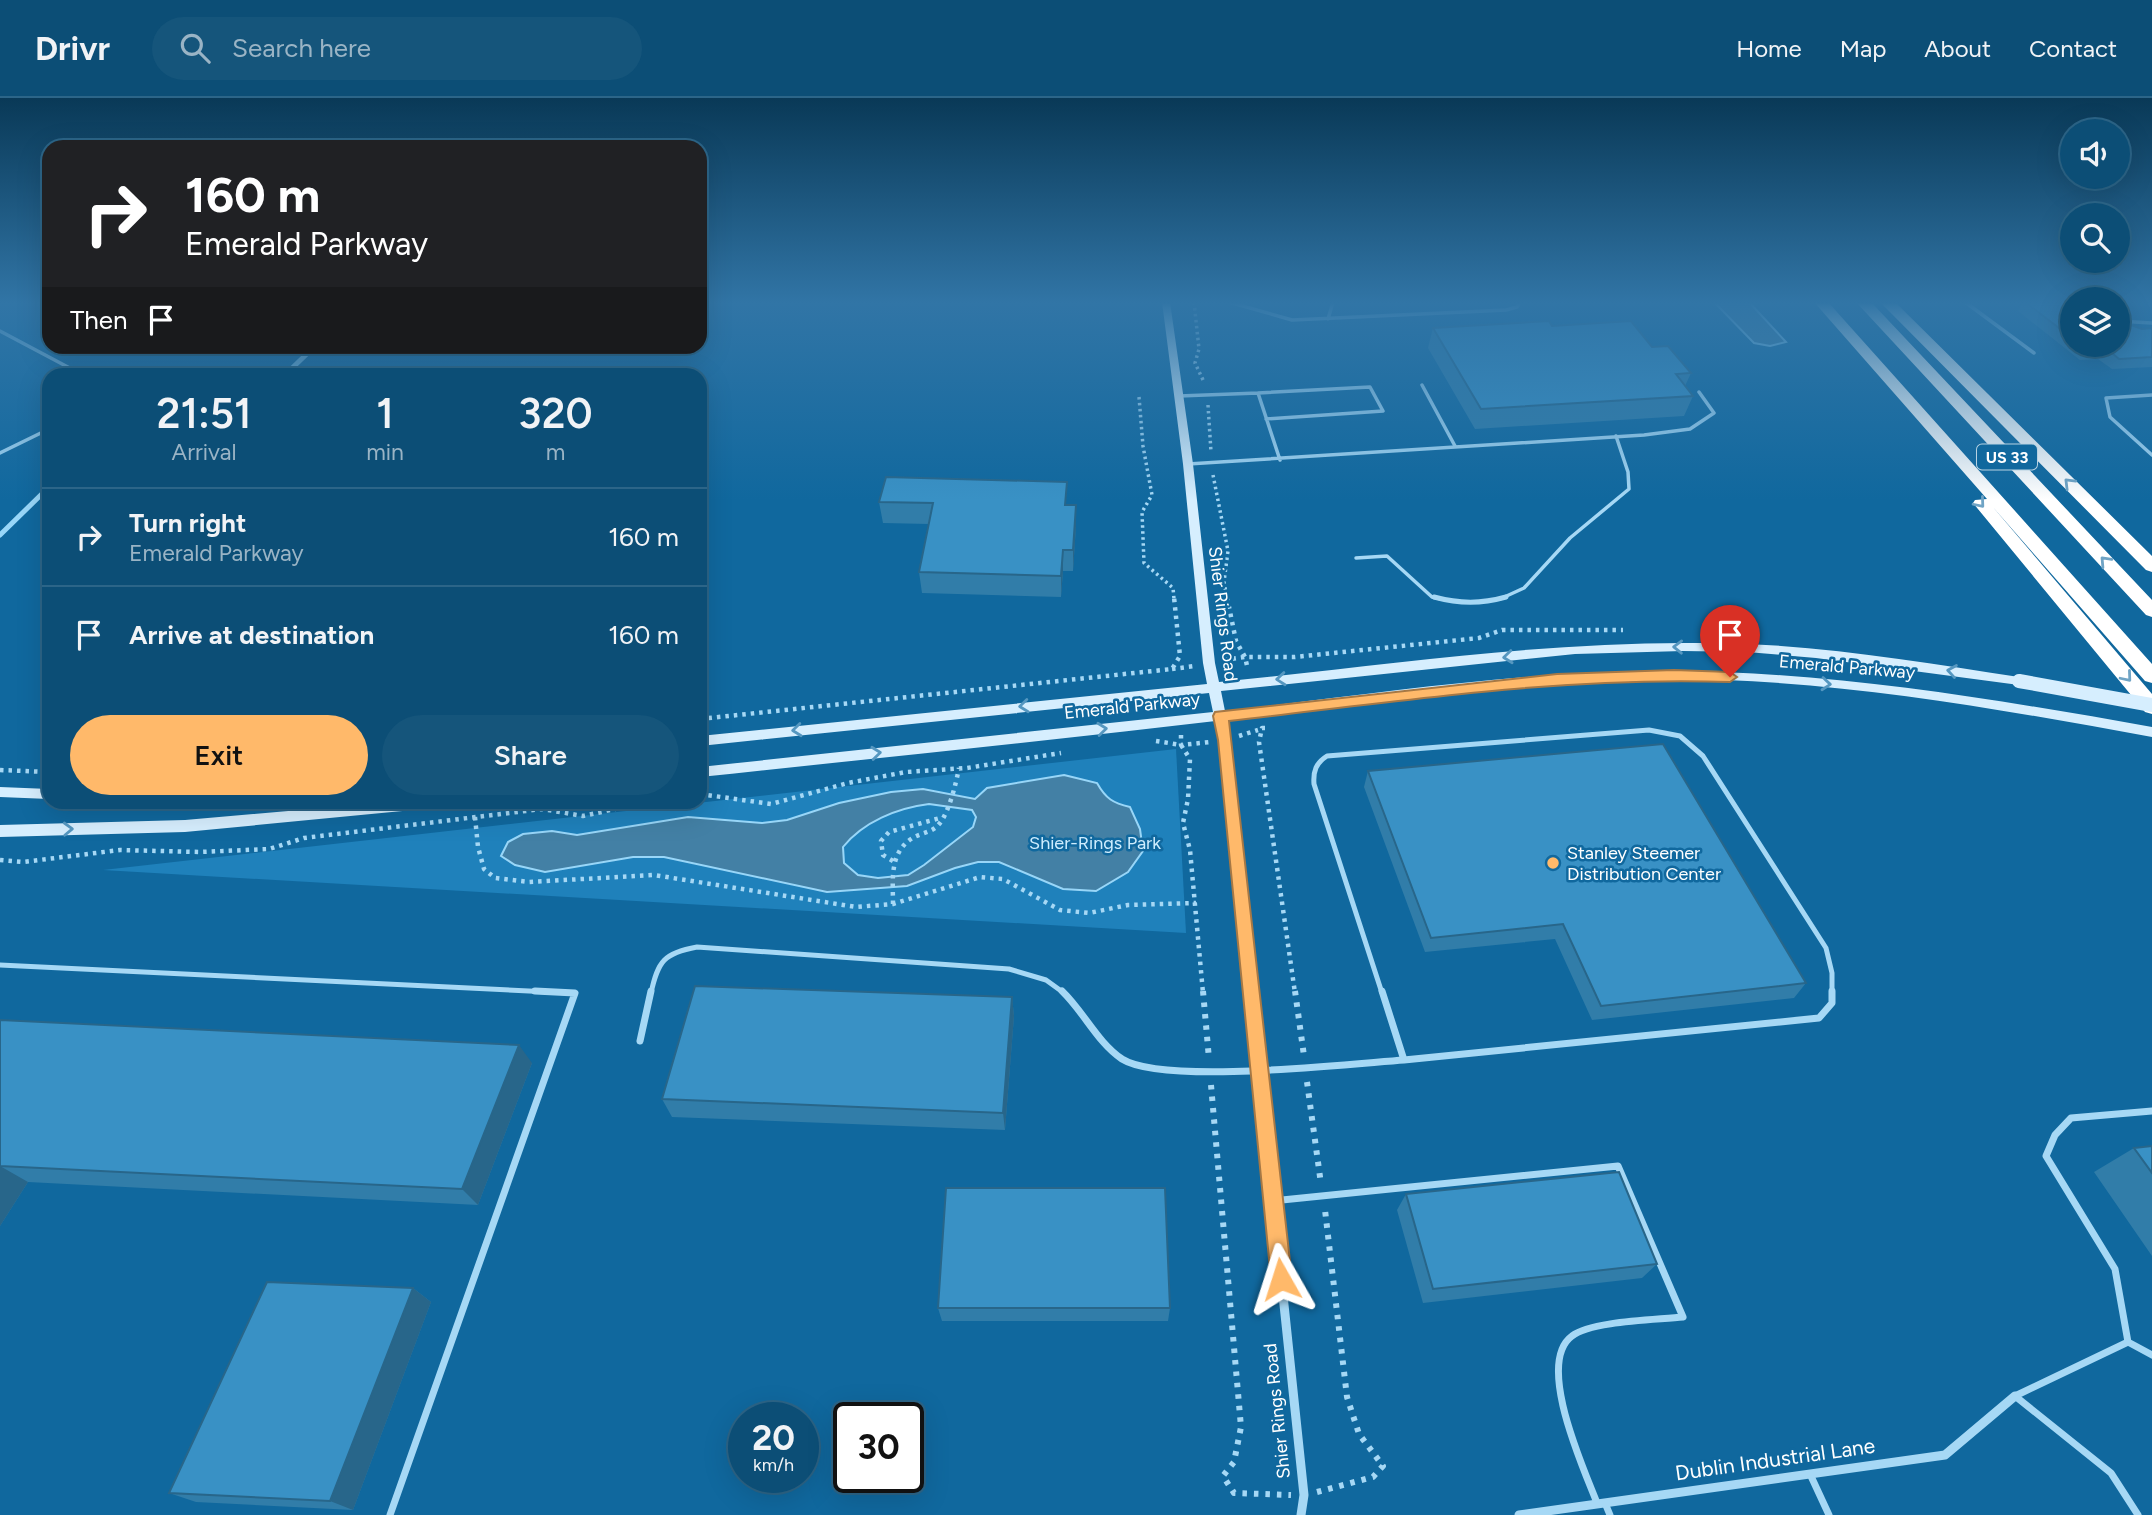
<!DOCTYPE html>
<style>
:root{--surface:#0c4e76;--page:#15557b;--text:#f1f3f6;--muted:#9ab4c5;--line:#2c6588;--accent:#ffb96a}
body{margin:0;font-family:Figtree,sans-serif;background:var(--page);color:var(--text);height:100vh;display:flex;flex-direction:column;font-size:26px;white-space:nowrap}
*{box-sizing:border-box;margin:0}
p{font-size:23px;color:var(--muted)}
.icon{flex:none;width:38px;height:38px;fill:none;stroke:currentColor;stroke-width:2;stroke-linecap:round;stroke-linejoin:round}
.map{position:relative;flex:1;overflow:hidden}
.details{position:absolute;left:42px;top:270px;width:665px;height:441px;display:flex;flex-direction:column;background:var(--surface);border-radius:21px;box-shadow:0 7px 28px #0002,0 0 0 2px var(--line)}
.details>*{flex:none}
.top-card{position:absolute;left:42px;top:42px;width:665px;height:214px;border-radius:21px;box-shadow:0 7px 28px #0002,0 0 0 2px var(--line);background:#202124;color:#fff;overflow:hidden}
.tools{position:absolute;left:2060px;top:21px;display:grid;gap:14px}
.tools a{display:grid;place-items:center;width:70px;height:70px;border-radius:50%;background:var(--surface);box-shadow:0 7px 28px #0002,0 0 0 2px var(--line);font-size:35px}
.speed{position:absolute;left:728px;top:1304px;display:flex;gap:14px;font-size:35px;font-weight:700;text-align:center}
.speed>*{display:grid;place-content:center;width:91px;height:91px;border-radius:50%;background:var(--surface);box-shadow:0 7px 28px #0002,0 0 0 2px var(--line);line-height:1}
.speed small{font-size:18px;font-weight:400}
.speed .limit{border:4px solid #111;border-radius:10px;background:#fff;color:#111}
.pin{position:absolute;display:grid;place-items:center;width:60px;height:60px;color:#fff;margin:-72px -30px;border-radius:50% 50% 50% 0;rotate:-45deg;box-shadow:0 0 7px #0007}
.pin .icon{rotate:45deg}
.me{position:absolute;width:77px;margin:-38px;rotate:354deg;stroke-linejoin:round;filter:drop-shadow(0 0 5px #0008)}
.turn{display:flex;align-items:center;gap:24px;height:147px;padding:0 28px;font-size:32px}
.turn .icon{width:91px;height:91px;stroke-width:2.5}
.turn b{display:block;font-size:49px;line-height:60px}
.then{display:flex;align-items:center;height:66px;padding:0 28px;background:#0003;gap:14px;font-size:26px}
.eta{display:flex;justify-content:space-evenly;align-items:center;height:119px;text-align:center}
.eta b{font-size:42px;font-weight:600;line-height:49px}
.button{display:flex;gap:14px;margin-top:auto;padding:14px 28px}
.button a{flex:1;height:80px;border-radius:42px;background:var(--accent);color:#111;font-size:28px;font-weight:600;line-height:80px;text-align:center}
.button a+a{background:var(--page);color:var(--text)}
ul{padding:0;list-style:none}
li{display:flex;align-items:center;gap:21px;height:98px;padding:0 28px;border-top:2px solid var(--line)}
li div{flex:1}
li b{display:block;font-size:26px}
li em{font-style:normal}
header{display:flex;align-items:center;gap:42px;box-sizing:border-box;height:98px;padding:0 35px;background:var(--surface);border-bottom:2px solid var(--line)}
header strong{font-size:33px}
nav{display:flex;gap:38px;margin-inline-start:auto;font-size:24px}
.search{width:490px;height:63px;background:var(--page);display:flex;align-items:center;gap:18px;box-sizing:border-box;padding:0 24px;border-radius:38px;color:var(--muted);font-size:26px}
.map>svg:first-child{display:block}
.green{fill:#1f81bb}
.water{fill:#4380a5;stroke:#98d6f8;stroke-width:2;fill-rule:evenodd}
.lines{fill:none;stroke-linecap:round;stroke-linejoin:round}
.stream{stroke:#98d6f8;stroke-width:5}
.path-far2{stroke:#a6d8f5;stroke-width:3.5;stroke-dasharray:2.5 3.5;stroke-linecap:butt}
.path-far1{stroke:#a6d8f5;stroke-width:4.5;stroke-dasharray:3.5 5;stroke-linecap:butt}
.path{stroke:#a6d8f5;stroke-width:6;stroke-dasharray:4.5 7;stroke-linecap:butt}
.lane-far2{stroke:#a6d8f5;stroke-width:3.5}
.lane-far1{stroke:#a6d8f5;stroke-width:5}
.lane{stroke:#a6d8f5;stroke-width:7}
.street-far1{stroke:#a6d8f5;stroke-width:7}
.street{stroke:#a6d8f5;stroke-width:9}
.secondary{fill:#d6eefe;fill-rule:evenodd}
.highway{fill:#fff;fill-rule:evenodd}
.secondary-bridge{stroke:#d6eefe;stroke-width:14}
.wall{fill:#317da9}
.shaded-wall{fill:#28668a}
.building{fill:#3991c5;stroke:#28668a;stroke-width:2}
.oneway{stroke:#70a4c5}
.oneway2{stroke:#5597c0}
.route{fill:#ffb96a;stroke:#a67845;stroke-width:2}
.poi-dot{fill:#ffb96a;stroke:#10689e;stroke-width:2.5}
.labels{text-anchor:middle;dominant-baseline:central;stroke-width:5;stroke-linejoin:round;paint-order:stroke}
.shield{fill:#10689e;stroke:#b7d2e2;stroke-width:2}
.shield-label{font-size:16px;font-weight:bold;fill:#fff}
.street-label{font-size:18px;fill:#fff;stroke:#10689e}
.park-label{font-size:18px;fill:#cfedfe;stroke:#10689e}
.poi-label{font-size:18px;fill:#fff;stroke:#10689e;text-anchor:start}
.near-street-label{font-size:21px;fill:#fff;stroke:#10689e}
</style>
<header>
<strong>Drivr</strong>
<div class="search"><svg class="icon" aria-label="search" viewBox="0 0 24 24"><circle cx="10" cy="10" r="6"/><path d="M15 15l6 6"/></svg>Search here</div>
<nav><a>Home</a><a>Map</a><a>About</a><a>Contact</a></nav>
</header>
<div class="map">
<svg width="2152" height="1417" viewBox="0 0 2152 1417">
<rect width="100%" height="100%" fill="#10689e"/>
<path class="green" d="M1176,651L1186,835L103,772Z"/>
<path class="water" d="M1714,204H1749L1786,244L1770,248L1754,245Z
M1064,677L1097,685C1106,701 1113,705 1130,709L1140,731L1143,753L1128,774L1096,793L1063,791L999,764H978L955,770L907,788L827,794L664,759H633L545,774L515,767L501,758L508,744L523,736L552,733L577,737L688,719L762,725L787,722L839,705L891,694L923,691L975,701L987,690ZM929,706L972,712L976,719L973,729L924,767L908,777L878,780L858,777L844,765L843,749C863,724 897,710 929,706Z"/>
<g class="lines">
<path class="stream" d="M286,276L315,248
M0,437L49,389"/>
<path class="path-far2" d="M1194,204L1199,251L1195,265L1204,284
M1139,299L1143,348L1152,397L1142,414L1144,465L1173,490L1174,501
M1208,307L1211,354
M1213,377L1228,453L1224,484L1227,501"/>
<path class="path-far1" d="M1227,499L1236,543L1245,559L1248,572
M1224,562L1245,559H1295L1479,540L1502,532H1623
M1172,571L1195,568
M700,621L1172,571L1180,558L1174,499
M1265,630H1262L1259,644L1295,895
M1181,637V647L1210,644
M1239,638L1258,632
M1156,643L1181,647L1190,661L1188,701L1183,725L1190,752L1203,895
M0,672L49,674
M700,696L771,706L848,685L906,674L967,670L1061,655
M475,719L478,749L484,771L495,780L529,784L654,777L856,809L893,806L980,779L1003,781L1060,812L1089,815L1128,807L1196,805
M0,762L23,764L120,752L200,754L269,751L304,740L542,711L583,718L647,704
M893,763L883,757L881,743L889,734L940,720
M893,806C893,783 889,756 911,741C918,736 928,735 935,730C948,721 956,685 959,670"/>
<path class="path" d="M1203,893L1209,961
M1295,893L1304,958
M1307,984L1321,1086
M1211,987L1241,1329L1234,1364L1223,1378L1234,1395L1291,1397
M1317,1394L1373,1379L1383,1368L1359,1336L1347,1299L1325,1112"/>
<path class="lane-far2" d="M1229,204L1292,222L1506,212L1517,209L1520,204
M1965,204L2034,255
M1328,221L1333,204
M2118,223L2152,225
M0,233L81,276
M1422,287L1455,348
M1258,295L1370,289L1383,313L1266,321
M2152,297L2106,300L2110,319L2152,357
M1179,298L1258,295L1280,362
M0,355L49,331
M1188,366L1644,337L1690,331L1714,315L1699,294
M1356,460L1387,458L1432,499L1441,501
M1500,501L1524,490L1570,440L1629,391L1628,374L1616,338"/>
<path class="lane-far1" d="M1434,499C1460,506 1481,506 1506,499
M0,867L571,895
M651,895C658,863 664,855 697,849L1009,871L1046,882L1064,895
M1382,895L1314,686C1313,673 1316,665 1327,658L1649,632L1680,638L1703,658L1826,850L1832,875V895"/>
<path class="lane" d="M1062,893C1084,914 1097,944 1122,961C1163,987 1349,966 1404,962
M1382,893L1404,962
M640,943L651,893
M1404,962L1819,920L1832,905V893
M1272,1103L1618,1068L1683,1219C1657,1222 1591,1223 1572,1238C1535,1265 1584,1371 1597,1405
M2128,1244L2152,1257
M1810,1376L1829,1417
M1605,1405L1610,1417
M390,1417L575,895L535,893
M2138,1417L2111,1375L2015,1298L2128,1244L2115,1171L2046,1058L2055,1037L2071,1020L2152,1013"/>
<path class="street-far1" d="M1220,618L1225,642L1251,895"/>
<path class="street" d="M1251,893L1304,1397L1301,1417
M1519,1417L1945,1357L2015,1298"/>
<path class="secondary" d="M1162,204H1170L1193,366L1215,565L1219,584C1380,568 1542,543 1704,545C1809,545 1915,563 2019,579L2025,583L2019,587L1816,560L1747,554L1683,553L1575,556L1221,593L1225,613C1374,596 1524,572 1674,573C1835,574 1994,601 2152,629V639C1993,610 1833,581 1671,581C1525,582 1378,604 1233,621C1055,642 878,660 700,679V669L1213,614L1209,595L700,648V638L1207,586L1203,565L1183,366Z
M0,689L49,691V701L0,699Z
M391,704H451L449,708L444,709L185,734L0,739V727L185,722Z"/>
<path class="highway" d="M1814,204H1828L2152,566V585L2145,583L1992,408L2152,596V616L2145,614L1973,405L1975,402L1987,401Z
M1856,204H1871L2152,502V519L2146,517Z
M1880,204H1895L2152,458V474L2146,472Z"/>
<path class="secondary-bridge" d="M2019,583L2152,607"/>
</g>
<path class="wall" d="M2024,204H2072V247H2118L2125,225L2142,231L2152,230V269L2112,271L2098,261L2080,262L2018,213Z
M1552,228L1652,249L1691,275L1685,288L1693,298L1684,318L1475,331L1428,250L1433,230Z
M879,404L1067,407L1076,428L1073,473H1063L1061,499L922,495L919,474L929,426L883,425Z
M1368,673L1806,885L1794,900L1592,922L1555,841L1425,854L1364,689Z
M1012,899L1014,918L1005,1032L672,1019L662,1001Z
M0,922L532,965L478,1107L28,1084L0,1128Z
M2152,1048V1158L2094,1074L2134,1050Z
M1406,1096L1657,1166L1642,1180L1423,1205L1397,1112Z
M413,1190L431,1204L353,1412L196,1404L169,1395Z
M938,1210H1170L1168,1223H942Z"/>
<path class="shaded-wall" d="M1076,407V428L1073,473V452Z
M1063,452V473L1061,499V478Z
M1012,899L1014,918L1005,1032L1003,1015Z
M519,947L532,965L478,1107L462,1091Z
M0,1068L28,1084L0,1128Z
M413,1190L431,1204L353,1412L330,1403Z"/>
<path class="building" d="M2025,204H2072V240Z
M2118,219L2126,222L2125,225L2142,231L2152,230V259L2119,261L2106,250L2087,251L2081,247H2118Z
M1549,223L1552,228L1631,223L1652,249L1668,248L1691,275L1676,276L1693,298L1481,311L1433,230Z
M886,379L1067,384L1065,407H1076L1073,452H1063L1061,478L919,474L933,405L879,404Z
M1663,646L1806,885L1601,908L1563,826L1431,840L1368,673Z
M695,888L1012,899L1003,1015L662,1001Z
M0,922L519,947L462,1091L0,1068Z
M2152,1048V1075L2134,1050Z
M1619,1074L1657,1166L1433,1191L1406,1096Z
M946,1090H1165L1170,1210H938Z
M267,1184L413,1190L330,1403L169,1395Z"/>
<defs><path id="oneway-chevron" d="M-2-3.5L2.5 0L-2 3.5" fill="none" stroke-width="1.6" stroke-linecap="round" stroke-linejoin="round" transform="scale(1.75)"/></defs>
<g class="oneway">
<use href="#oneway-chevron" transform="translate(2069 385) rotate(-135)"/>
<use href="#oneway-chevron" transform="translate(1980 405) rotate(50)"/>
<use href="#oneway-chevron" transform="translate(2105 463) rotate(-133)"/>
<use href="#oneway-chevron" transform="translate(2127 579) rotate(50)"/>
</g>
<g class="oneway2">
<use href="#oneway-chevron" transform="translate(1678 549) rotate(-179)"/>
<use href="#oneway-chevron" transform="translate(1508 559) rotate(174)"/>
<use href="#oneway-chevron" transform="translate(1952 573) rotate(-171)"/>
<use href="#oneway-chevron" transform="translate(1281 581) rotate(175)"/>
<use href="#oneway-chevron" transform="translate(1826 586) rotate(5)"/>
<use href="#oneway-chevron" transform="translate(1024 608) rotate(174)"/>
<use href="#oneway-chevron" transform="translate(1102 631) rotate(-6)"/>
<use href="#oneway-chevron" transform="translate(797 632) rotate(174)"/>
<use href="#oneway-chevron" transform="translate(876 655) rotate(-6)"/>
<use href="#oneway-chevron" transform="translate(68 731) rotate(-2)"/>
</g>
<linearGradient id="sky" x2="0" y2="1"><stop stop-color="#093957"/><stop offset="0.51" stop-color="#3175a6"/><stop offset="1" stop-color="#3175a6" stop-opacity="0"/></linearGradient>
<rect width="2152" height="402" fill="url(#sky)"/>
<path class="route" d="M1674,572L1730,574L1737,579L1730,584C1562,578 1395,604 1229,623L1292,1181L1289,1189L1281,1192L1274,1189L1271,1181L1218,642L1213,618L1215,614L1557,576Z"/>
<circle class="poi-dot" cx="1553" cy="765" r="7"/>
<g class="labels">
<rect class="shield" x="1977" y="346.5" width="60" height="25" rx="5"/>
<g class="shield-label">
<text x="2007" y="359">US 33</text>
</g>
<g class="street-label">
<text transform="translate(1223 516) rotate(83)">Shier Rings Road</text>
<text transform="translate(1847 569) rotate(5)">Emerald Parkway</text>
<text transform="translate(1132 608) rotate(-6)">Emerald Parkway</text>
<text transform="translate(1277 1313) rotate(-96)">Shier Rings Road</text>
</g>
<g class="park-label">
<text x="1095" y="745">Shier-Rings Park</text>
</g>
<g class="poi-label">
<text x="1567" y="755">Stanley Steemer<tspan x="1567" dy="21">Distribution Center</tspan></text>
</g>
<g class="near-street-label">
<text transform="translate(1775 1361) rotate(-8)">Dublin Industrial Lane</text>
</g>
</g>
</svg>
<div class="tools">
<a><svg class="icon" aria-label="sound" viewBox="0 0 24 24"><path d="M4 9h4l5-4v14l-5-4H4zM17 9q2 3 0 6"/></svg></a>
<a><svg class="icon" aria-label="search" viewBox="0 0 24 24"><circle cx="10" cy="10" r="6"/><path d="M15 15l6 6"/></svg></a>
<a><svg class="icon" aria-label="layers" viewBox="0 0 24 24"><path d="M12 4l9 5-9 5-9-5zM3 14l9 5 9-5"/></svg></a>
</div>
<div class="speed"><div>20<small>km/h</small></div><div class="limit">30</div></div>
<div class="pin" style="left:1730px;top:579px;background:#d93025"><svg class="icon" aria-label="arrive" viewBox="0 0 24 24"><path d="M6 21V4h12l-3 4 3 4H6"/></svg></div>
<svg class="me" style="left:1281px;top:1181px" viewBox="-20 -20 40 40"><path d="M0-17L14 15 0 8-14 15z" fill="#ffb96a" stroke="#fff" stroke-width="4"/></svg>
<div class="top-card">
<div class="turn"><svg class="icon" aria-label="right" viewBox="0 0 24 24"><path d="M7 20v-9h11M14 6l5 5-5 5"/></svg><div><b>160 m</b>Emerald Parkway</div></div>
<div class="then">Then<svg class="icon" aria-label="arrive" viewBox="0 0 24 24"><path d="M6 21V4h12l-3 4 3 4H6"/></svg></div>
</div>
<section class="details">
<div class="eta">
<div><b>21:51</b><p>Arrival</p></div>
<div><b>1</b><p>min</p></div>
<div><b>320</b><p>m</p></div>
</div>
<ul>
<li><svg class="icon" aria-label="right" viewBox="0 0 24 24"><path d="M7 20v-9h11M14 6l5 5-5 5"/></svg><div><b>Turn right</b><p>Emerald Parkway</p></div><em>160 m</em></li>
<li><svg class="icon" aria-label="arrive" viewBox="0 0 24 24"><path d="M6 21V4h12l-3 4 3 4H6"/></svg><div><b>Arrive at destination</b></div><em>160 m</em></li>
</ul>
<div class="button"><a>Exit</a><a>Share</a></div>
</section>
</div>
